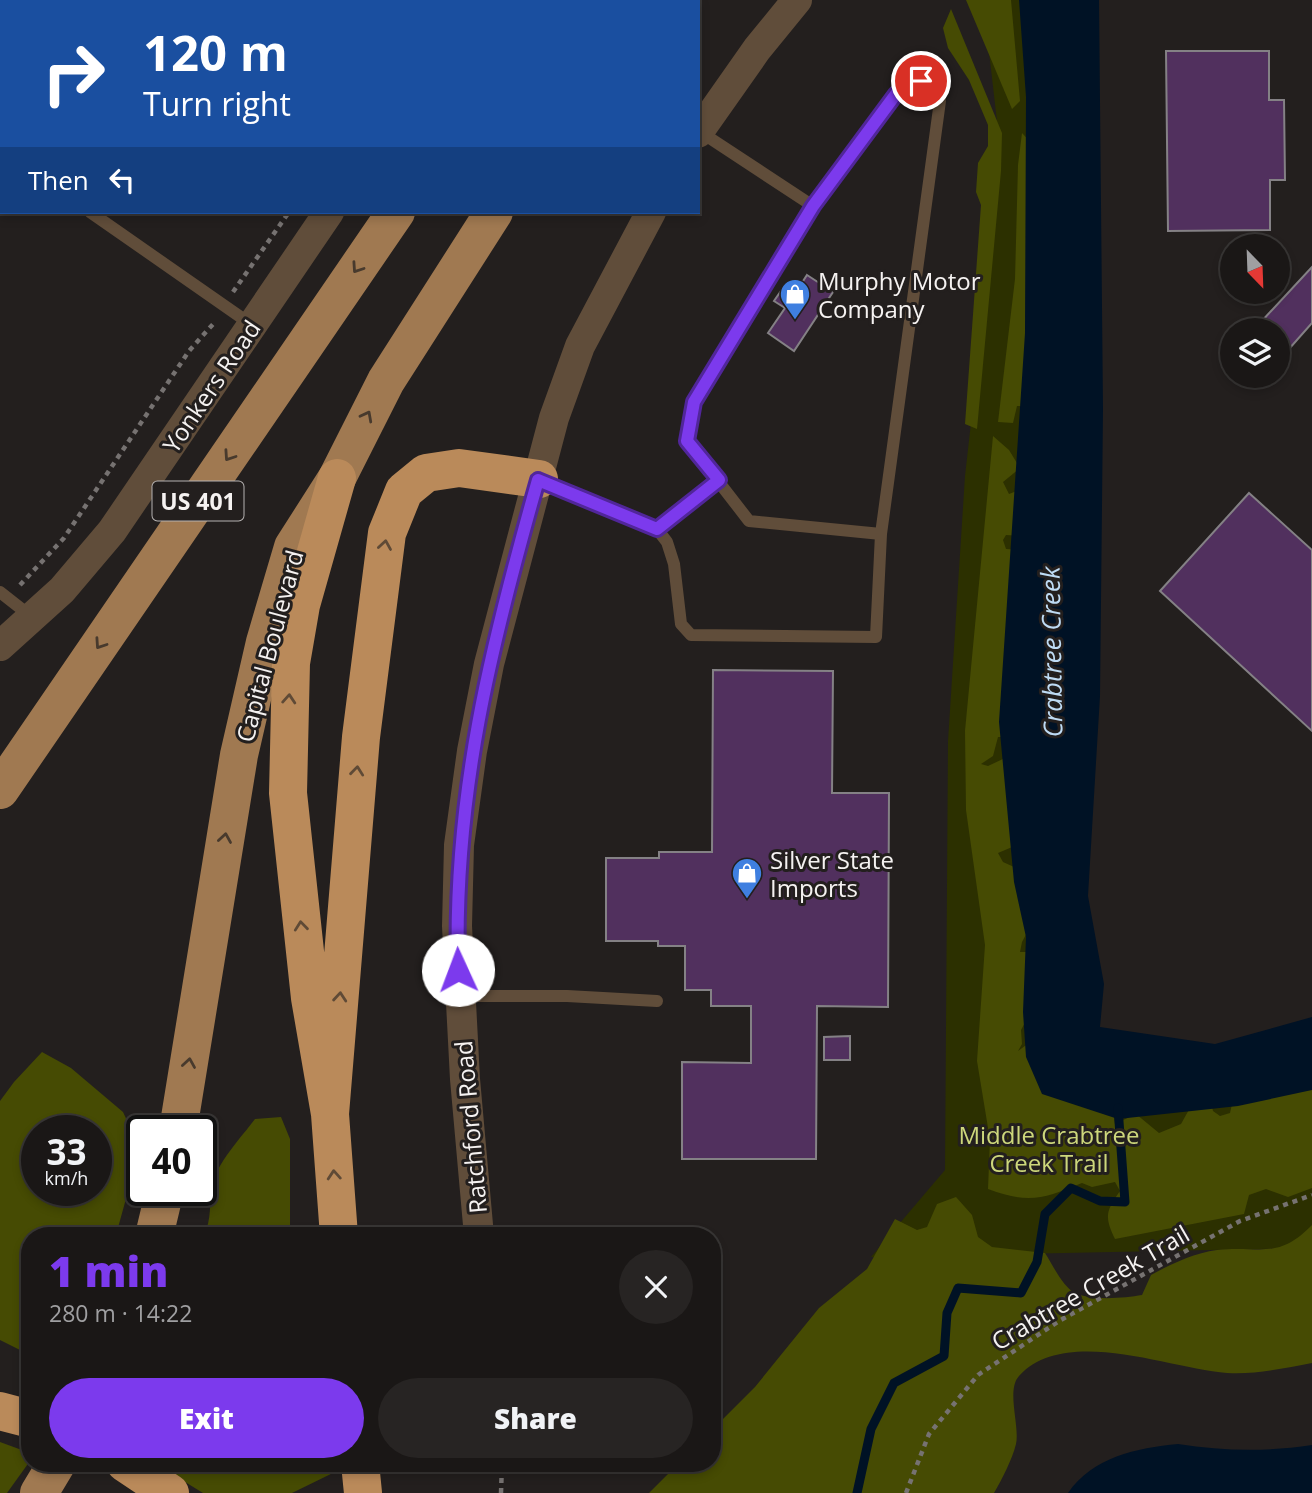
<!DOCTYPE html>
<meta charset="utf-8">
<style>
:root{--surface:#1a1716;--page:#272423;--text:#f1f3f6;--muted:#9f9fa1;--line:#383635;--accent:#7c3aed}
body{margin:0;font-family:"Open Sans",sans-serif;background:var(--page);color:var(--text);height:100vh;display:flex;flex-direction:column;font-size:26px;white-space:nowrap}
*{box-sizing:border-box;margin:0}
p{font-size:23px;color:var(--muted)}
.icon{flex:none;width:38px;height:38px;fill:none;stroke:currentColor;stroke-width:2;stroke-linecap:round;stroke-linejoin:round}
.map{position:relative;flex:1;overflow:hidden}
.sheet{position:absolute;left:21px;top:1227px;width:700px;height:245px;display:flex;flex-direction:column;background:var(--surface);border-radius:28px;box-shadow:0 4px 10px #0003,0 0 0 2px var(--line)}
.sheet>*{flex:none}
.guide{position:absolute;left:0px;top:0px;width:700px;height:214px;box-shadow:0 4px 10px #0003,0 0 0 2px var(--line);background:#1a4fa0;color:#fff;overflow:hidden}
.needle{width:46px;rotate:157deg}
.buttons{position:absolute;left:1220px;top:234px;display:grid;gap:14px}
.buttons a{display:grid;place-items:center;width:70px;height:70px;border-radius:50%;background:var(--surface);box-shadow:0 4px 10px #0003,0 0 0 2px var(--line);font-size:35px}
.speed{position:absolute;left:21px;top:1115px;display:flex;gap:14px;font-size:35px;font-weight:700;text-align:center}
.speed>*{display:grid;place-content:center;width:91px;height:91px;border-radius:50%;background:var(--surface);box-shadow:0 4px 10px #0003,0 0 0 2px var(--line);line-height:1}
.speed small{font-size:18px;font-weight:400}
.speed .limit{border:4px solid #111;border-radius:10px;background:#fff;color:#111}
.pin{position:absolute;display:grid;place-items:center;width:60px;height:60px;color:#fff;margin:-30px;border:4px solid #fff;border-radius:50%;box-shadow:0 2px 7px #0007}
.me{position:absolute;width:77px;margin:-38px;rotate:358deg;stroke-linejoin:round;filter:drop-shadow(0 0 5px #0008)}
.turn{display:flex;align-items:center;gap:24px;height:147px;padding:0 28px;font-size:32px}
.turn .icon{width:91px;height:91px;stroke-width:2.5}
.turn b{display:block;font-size:49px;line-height:60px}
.then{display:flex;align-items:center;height:66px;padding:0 28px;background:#0003;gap:14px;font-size:26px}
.round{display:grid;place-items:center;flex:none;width:74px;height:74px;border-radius:37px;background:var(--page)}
.head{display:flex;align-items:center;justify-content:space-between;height:119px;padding:0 28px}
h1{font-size:42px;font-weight:800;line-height:52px;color:var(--accent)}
.primary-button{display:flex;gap:14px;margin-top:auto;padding:14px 28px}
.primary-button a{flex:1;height:80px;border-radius:42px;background:var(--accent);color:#fff;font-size:28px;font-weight:800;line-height:80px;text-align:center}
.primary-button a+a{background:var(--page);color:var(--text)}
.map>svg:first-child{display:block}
.green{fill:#2c3000}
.forest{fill:#464b03;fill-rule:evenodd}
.water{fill:#001225}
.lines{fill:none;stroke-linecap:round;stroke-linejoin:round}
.stream{stroke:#001225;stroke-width:9}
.building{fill:#51305e;stroke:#848185;stroke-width:2}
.path{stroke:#767271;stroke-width:4.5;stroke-dasharray:5 5;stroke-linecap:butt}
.service{stroke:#604d3a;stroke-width:12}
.tertiary{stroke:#604d3a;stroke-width:30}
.primary{stroke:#a07951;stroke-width:38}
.motorway{stroke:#ba8a5a;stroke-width:38}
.oneway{stroke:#483a2d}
.oneway2{stroke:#5f4a36}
.route-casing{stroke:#51269a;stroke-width:18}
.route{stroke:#7c3aed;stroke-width:12}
.labels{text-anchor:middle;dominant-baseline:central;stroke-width:6;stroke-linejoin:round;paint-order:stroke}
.shield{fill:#231f1e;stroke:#b6b3b2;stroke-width:2}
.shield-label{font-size:23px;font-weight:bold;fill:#f5f2f1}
.poi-label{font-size:24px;fill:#f5f2f1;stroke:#231f1e;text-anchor:start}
.street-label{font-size:24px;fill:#f5f2f1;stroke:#231f1e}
.park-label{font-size:24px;fill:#cdd77b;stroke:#231f1e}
.water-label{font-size:26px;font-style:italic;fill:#bedbf4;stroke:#231f1e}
</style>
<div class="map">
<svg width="1312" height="1493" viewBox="0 0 1312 1493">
<rect width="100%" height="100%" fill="#231f1e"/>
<path class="green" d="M983,0H1050L1067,1041L1134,1061L1312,1029V1248L871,1257L945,1170L948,741L965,476L1001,156Z"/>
<path class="forest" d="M966,0H1011L1020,101L1012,109Z
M951,9L1002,133L1001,171L977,429L965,424L981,205L976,192L978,163L988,146V125L969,80L948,48L943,28Z
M1022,133L1035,147L1037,406H1017L1013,423L998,422L1015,279L1018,165Z
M993,436L1009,450L1020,468L1003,482L1009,494L1024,488L1021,536L1006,535L1003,540L1006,549L1021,550L1007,737H998L993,756L981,764L988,766L1005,758L1017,845L998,853L1003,862L1021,870L1038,912L1022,942L1020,952H1032L1028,1017L1021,1030L1022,1044L1018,1051L1029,1043L1113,1111L1115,1124L1136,1114L1159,1133L1181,1124L1191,1106L1211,1103L1213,1111L1220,1116L1230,1113L1232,1104L1312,1048V1188L1288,1197L1266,1189L1249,1195L1244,1214L1115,1239C1104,1216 1106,1211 1120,1191L1115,1182L1092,1187L1082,1183C1044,1199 1028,1204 988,1189L990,1140L977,1061L985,945L966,810L965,731Z
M42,1052L71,1068L123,1112L140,1148L116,1235L30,1236V1355L0,1340V1101L14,1082ZM96,1130V1190H37V1130Z
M281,1117L290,1139V1235H204C212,1219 209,1203 212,1186C217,1162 241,1138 255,1119Z
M956,1197L972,1215L978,1237L992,1247L1045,1253C1053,1265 1062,1286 1075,1293C1093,1301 1124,1298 1142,1295L1151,1275C1171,1264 1194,1253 1217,1250C1260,1245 1277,1261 1312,1225V1363C1285,1368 1254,1375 1227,1373C1170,1369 1066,1325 1019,1376C1006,1390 1020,1426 1016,1444C1012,1460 1002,1479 994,1493H649L679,1463H712V1430L755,1387L819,1308L867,1269L895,1219L917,1230L927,1227L937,1204Z
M0,1442L30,1453V1461L7,1493H0Z
M165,1463H336L337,1471L292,1493H203L177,1477Z"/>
<path class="water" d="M1019,0H1099L1103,409L1100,696L1088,896L1104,984L1100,1027L1215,1044L1312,1017V1090L1238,1106L1118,1119L1042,1094L1026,1057L1023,1012L1026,937L1014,882L999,722L1025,333L1026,97Z
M1178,1444C1223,1451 1266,1452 1312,1445V1493H1068C1093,1457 1136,1448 1178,1444Z"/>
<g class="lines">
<path class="stream" d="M857,1493L871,1429L894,1383L944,1356L947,1313L958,1288L1021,1293L1037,1262L1045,1214L1071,1188L1100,1201L1125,1202L1118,1108"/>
</g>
<path class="building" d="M0,0H237L2,2V95Z
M1166,51H1269V100H1284L1285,180H1270V230L1168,231Z
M1312,267V323L1289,349L1278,338V331H1269L1260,323Z
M807,275L833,292L794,351L768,333L785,308L774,301L785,285L796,292Z
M1249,493L1312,550V731L1160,591Z
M713,670L833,671L832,793H889L888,1007L817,1006L816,1159H682V1062L751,1063V1006H711V990H685V946H658V941H606V858H659V852H712Z
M850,1036V1060H824V1037Z"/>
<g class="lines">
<path class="path" d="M433,2L434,0
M233,292L289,212
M20,585L64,538L189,351L214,323
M501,1493L502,1463
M906,1493L929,1434L978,1375L1059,1321L1240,1221L1312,1195"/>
<path class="service" d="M921,81L940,101L881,534L749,521L687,441L694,402L813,206L896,94Z
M699,131L813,206
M0,153L2,154
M90,212L252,325
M542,481L657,529L667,542L674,564L681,624L691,635L876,637L881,534
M657,529L719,480
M0,592L33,618
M462,996H567L657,1001"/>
<path class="tertiary" d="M472,2L473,0
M698,133L757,49L797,0
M0,646L62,590L112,531L329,212
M479,1236L465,1079L457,926L459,845L472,751L489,664L554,418L580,346L651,212"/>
<path class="primary" d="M540,2L541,0
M637,2L638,0
M0,790L396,212
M178,1130L239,755L265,642L293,547L337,478L386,381L494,212
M154,1236L165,1190
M39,1493L57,1463"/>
<path class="motorway" d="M337,478L301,605L291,663L288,793L310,998L330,1114L339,1236
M330,1114L361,737L387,533L404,491L426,473L459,468L539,479
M0,1411L30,1419
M125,1463L170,1493
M360,1463L363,1493"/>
</g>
<defs><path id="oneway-chevron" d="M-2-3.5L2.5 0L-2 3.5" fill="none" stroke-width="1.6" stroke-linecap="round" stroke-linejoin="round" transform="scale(1.75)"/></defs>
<g class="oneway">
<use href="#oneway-chevron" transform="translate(357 268) rotate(124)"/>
<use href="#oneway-chevron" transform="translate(367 416) rotate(-62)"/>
<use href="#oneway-chevron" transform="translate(229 456) rotate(124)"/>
<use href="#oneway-chevron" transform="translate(100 644) rotate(124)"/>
<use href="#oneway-chevron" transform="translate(225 838) rotate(-81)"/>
<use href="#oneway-chevron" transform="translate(189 1063) rotate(-81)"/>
</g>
<g class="oneway2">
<use href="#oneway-chevron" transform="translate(385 545) rotate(-81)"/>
<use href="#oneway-chevron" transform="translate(289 699) rotate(-86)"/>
<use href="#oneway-chevron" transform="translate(357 771) rotate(-84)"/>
<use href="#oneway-chevron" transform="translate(301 926) rotate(-96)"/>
<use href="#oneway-chevron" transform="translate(340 997) rotate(-85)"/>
<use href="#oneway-chevron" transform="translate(334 1175) rotate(-94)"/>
</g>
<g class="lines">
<g class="route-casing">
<path id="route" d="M458,970C453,796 491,645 538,480L657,529L719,480L687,441L694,402L813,206L896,94L921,81"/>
</g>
<use href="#route" class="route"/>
</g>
<defs>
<g id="shop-pin" transform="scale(1.575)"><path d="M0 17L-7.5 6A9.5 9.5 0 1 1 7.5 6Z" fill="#3f7fe0" stroke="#231f1e"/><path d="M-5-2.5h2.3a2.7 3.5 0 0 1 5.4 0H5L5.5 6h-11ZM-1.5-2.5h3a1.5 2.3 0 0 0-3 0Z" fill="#fff"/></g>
</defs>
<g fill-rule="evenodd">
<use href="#shop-pin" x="795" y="294"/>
<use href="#shop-pin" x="747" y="873"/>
</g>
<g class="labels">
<rect class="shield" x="152.5" y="481.5" width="91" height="39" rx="5"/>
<g class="shield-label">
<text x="198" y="501">US 401</text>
</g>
<g class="poi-label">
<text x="818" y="280">Murphy Motor<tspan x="818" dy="28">Company</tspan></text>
<text x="770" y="859">Silver State<tspan x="770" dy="28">Imports</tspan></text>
</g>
<g class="street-label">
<text transform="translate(211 386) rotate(-56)">Yonkers Road</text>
<text transform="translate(269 646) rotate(-75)">Capital Boulevard</text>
<text transform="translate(470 1127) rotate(-95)">Ratchford Road</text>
<text transform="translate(1090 1287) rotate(-30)">Crabtree Creek Trail</text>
</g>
<g class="park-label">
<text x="1049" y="1134">Middle Crabtree<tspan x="1049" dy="28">Creek Trail</tspan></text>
</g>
<g class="water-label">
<text transform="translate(1051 652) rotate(-91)">Crabtree Creek</text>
</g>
</g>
</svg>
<div class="buttons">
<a><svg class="needle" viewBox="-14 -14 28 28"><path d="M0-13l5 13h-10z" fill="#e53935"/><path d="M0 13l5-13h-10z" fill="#9f9fa1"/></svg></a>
<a><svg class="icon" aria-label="layers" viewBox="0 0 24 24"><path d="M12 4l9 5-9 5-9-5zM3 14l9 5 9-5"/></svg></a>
</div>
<div class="speed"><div>33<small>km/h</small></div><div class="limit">40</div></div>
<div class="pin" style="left:921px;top:81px;background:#d93025"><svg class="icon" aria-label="arrive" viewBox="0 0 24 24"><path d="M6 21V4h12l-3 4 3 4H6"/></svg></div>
<svg class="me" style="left:458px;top:970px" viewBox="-20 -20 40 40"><circle r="19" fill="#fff"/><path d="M0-13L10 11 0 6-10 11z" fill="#7c3aed"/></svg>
<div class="guide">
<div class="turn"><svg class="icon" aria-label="right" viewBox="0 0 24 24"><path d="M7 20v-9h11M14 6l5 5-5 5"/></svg><div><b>120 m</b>Turn right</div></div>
<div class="then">Then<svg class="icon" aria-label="left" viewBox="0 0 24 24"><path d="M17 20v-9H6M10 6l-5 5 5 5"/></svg></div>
</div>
<section class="sheet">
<div class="head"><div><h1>1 min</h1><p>280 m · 14:22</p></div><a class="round"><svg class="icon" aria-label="close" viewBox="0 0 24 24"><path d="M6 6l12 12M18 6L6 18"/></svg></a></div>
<div class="primary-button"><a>Exit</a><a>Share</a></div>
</section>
</div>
